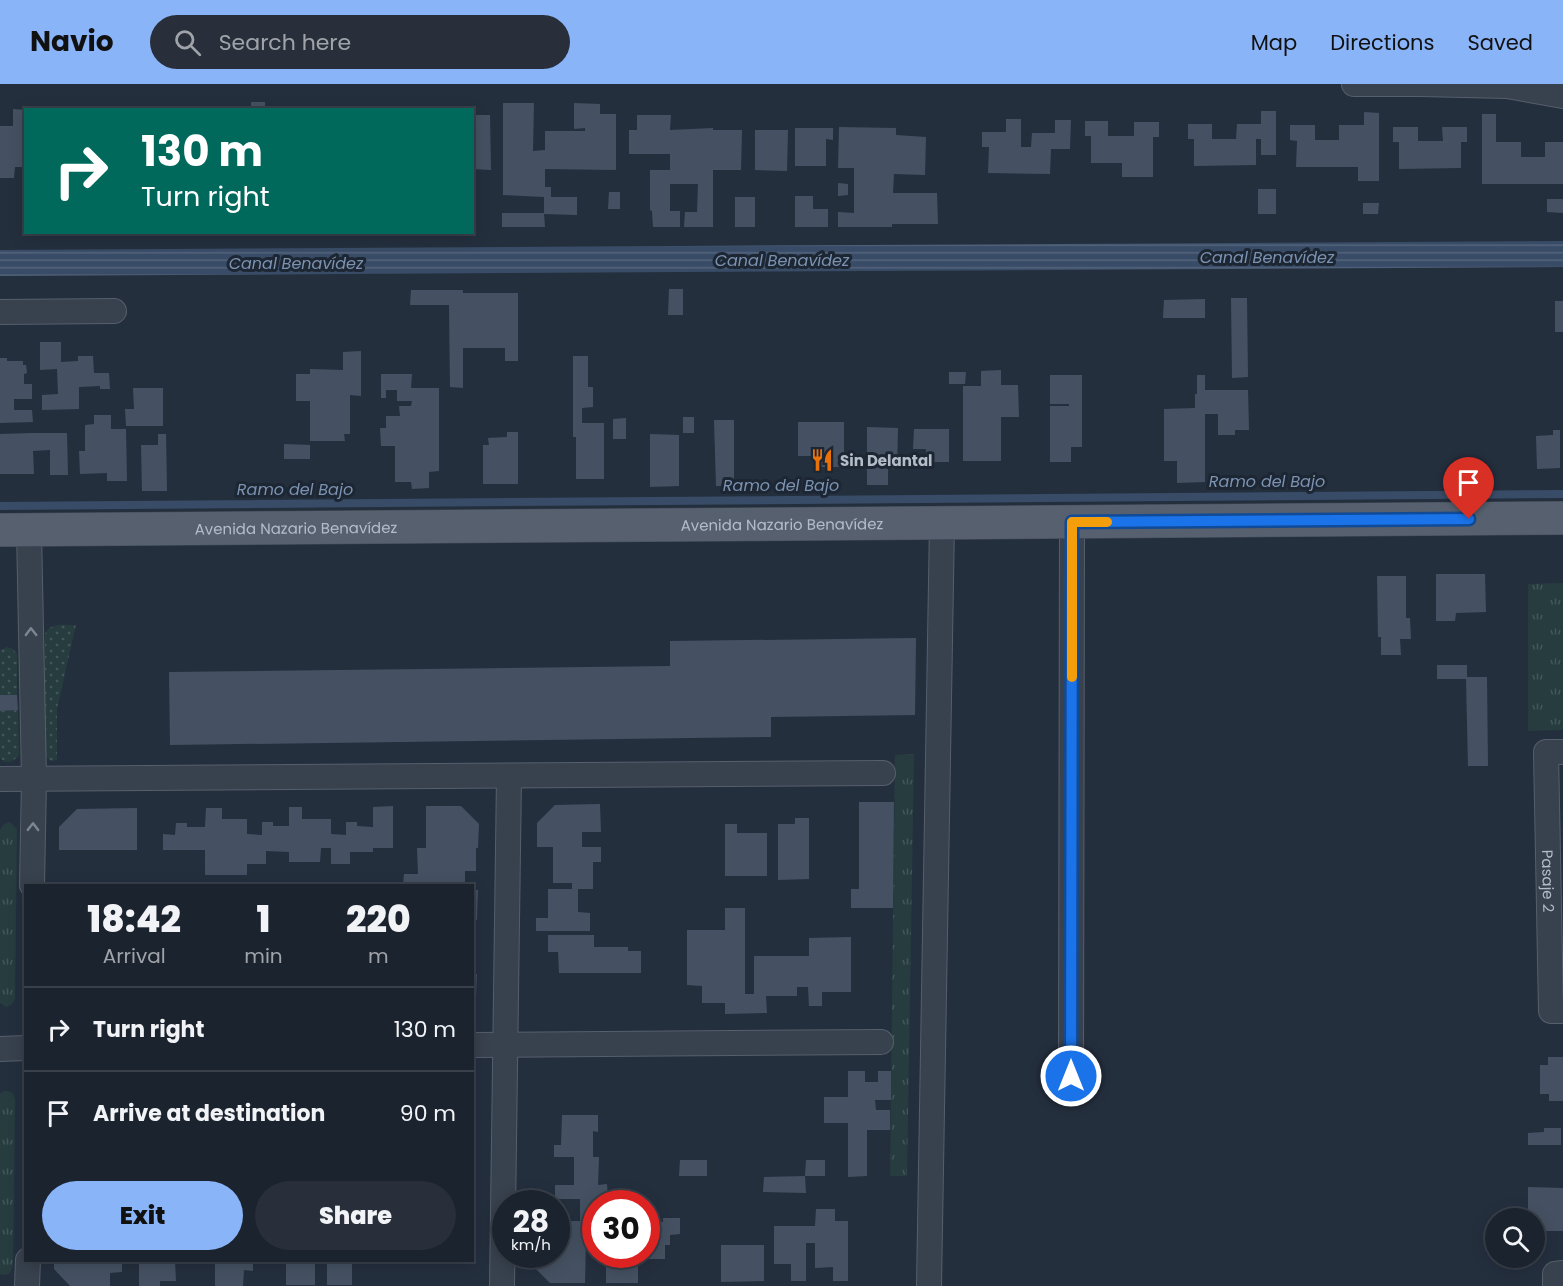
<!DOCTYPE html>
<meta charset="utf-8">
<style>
:root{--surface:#1b232e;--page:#282f3a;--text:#f1f3f6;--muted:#a0a4aa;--line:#39404a;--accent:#8ab4f8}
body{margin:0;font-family:Poppins,sans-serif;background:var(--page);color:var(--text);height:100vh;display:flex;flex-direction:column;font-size:22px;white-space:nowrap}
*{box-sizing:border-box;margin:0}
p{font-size:20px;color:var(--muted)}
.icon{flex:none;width:33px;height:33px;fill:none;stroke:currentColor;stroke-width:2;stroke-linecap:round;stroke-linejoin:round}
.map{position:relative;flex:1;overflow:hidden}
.side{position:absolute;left:24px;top:800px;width:450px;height:378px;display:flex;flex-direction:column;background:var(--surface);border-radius:0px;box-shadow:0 3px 15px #0003,0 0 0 2px var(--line)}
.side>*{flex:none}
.guide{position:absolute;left:24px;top:24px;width:450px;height:126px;border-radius:0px;box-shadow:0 3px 15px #0003,0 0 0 2px var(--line);background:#00695c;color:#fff;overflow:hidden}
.controls{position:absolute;left:1485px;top:1124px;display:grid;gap:12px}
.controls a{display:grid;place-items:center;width:60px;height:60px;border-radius:50%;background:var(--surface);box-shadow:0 3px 15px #0003,0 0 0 2px var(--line);font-size:30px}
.speed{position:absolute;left:492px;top:1106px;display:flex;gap:12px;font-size:30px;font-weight:700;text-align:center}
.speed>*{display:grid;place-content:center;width:78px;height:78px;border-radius:50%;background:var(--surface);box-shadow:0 3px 15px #0003,0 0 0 2px var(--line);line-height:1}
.speed small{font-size:15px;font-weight:400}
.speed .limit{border:9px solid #d22;background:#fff;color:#111}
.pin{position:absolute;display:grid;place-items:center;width:51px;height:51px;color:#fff;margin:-62px -26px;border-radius:50% 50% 50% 0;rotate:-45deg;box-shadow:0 0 6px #0007}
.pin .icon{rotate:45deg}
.me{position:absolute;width:66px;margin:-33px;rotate:0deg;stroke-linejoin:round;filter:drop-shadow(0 0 4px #0008)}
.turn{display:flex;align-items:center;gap:21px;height:126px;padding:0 18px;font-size:27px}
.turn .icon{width:78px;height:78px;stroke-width:2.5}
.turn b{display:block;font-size:42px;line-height:51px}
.eta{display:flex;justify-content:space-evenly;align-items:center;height:102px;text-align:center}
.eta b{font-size:36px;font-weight:800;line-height:42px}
.action{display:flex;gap:12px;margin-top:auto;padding:12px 18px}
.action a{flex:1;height:69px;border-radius:36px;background:var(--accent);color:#111;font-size:24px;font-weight:800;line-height:69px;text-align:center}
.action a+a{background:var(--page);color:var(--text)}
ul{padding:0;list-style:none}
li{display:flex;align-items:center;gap:18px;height:84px;padding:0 18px;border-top:2px solid var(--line)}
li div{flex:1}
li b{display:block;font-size:22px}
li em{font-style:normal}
header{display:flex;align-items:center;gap:36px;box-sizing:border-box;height:84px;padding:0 30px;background:var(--accent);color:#111}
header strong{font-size:28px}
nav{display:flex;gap:33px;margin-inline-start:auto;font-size:21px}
.search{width:420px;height:54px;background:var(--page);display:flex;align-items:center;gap:15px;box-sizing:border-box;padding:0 21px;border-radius:33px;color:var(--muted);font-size:22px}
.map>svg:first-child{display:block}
.grass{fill:url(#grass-dots)}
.park{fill:url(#park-tufts)}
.water{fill:url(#water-rules)}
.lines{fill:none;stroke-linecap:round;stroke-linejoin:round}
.stream{stroke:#394c67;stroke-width:8}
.building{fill:#455162}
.street-casing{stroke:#565f6c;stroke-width:26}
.primary-casing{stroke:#414a57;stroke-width:34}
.street{stroke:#38414e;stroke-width:24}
.primary{stroke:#56606e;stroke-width:33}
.oneway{stroke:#7c8592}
.route-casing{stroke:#114b97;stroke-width:15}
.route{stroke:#1a73e8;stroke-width:10}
.slow{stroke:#f59e0b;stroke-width:10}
.labels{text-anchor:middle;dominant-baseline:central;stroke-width:6;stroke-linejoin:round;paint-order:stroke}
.poi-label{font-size:15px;font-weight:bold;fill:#b4bcc9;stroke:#1d2633;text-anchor:start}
.street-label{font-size:15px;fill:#b4bcc9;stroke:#1d2633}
.water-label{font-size:16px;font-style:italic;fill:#7c92b1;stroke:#1d2633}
</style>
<header>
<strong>Navio</strong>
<div class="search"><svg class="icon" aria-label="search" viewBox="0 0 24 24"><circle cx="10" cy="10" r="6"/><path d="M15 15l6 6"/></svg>Search here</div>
<nav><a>Map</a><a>Directions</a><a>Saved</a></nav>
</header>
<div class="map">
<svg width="1563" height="1202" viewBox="0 0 1563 1202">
<defs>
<pattern id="grass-dots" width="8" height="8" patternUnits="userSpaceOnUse" patternTransform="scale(1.5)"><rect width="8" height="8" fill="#263c3f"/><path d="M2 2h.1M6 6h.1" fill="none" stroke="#435659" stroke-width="1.8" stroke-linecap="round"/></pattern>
<pattern id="park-tufts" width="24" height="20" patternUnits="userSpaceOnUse" patternTransform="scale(1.5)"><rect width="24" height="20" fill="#263c3f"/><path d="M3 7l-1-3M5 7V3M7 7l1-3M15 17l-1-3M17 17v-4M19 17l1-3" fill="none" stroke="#435659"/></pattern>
<pattern id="water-rules" width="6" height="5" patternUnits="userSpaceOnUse" patternTransform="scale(1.5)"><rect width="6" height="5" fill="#394c67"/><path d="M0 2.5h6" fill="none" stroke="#53647b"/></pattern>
</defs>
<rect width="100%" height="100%" fill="#242f3e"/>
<path class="grass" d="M76,541L57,625V676L51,677L45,672V550C50,538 65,541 76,541Z
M7,563L13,565L17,570V611H0V566Z
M18,626L19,672L11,678H5L0,674V627Z"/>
<path class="park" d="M1563,499V646L1528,647V500Z
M914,670L907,1092H890L895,671Z
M10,738L17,745L15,915L11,921L6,923L0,919V746L3,741Z
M4,1007L12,1008L15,1015L13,1182L10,1189L6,1191L0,1190V1010Z"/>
<path class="water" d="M1563,157V183L0,192V166Z"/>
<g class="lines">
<path class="stream" d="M0,422L1563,410"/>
</g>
<path class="building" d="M251,18H265V26H251Z
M503,19H534L533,67L545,66V47H585V44L574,45V19L600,20V30H616V86L545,85V103H551V113H577V131L544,130L545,143H502V129H544V113L503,111Z
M13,25L26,26V83H15L14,94H0V42H13Z
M1261,27H1276V71H1261V55H1256V81L1194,82V55H1188V40H1212V55H1236L1237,40H1261Z
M1364,28L1379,29V97H1358V83H1296L1297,57L1290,56V41H1315V56H1339V41H1364Z
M1482,30H1496V58H1521V73H1545V58H1563V100H1482Z
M475,31H490L491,86L472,85V50H475Z
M637,31H671L670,46L713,44V46H742L741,86H713V143H684L685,128H697L698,100H670V127H680V143H653L652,127L650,126V86H670V70H629V46H637Z
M1006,35H1021V63H1031L1032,49H1055V36H1071L1070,65H1051L1050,90L988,89L989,63H982V48H1006Z
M1085,37H1108V52H1134V38H1159V53H1153V93H1122V79H1091V52H1085Z
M839,43L896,44V51L926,53L925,91L894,90L893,109H937L938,140H892V143H838V128L854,129V84H838Z
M1393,43H1418V57H1443L1442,43H1467V58H1461V84L1399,85V58H1393Z
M795,44H833V56L826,55V82H795Z
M755,46H788L787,87L755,86Z
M838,99L848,100V111L838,112Z
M1258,105H1276V130H1258Z
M609,108H620V125H608Z
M795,112H813V125H828V143H795Z
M735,113H755V143H735Z
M1547,115H1563V129L1547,128Z
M1363,119H1379L1378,130H1363Z
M669,205H683V231H668Z
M411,206H463V209H518V277H505V264H463V304L450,303L449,221H410Z
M1231,214H1247L1248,293L1232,294Z
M1205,215V234H1163L1164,216Z
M1555,217H1563V248H1555Z
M40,258H61V278L78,277V272H93L94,289H109L110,305H100V302L79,303V325L42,326V311L58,310L57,285L40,286Z
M361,267V312L350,311V350H344L345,357H310V317H296V290H310V285L343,286V268Z
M573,272H588V303H593V323L582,324V339H604V395H576V353H573Z
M0,274H7V277H23V281H26L27,289L24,290V300H32V315H14V326H32L33,338L0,339Z
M1001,286V301H1018L1019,333H1001V377H963V302H981V287Z
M949,288H966L965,300H949Z
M381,290H412L411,304H439V387L429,388V404L412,405L411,398H395V362H381L380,344H386V332H400L399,322H411L412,317H397V306H386V314H381Z
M1050,291H1082V363H1071V378H1050V322H1069V320H1050Z
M1197,291H1205V306H1248L1249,346H1235V351H1218V330H1205V398L1177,399V377H1164V325L1195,324V310H1197Z
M133,304H163V342H126L125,325H134Z
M94,331H111V345H126L127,397H107V389L80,390L79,367H85V341L94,340Z
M683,333H694V349H683Z
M626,334V355H613V335Z
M714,336H734V402H716Z
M798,338H844V383H816V372H798Z
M867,343L898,344L897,385H888V401H867Z
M914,345H949V378H926V365H913Z
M1553,346H1560V384L1537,385L1536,352L1553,351Z
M507,348H518V400H483V361H489L488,354L507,353Z
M33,349H67L68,391H50V366L33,367L34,390H0V350Z
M158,350H166L167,407H142L141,361H158Z
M650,350L679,351V402L650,403Z
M284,360L310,361V375H284Z
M1436,490H1485L1486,528L1456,529L1455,537H1436Z
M1377,492H1406V534H1410L1411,555H1400L1401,571H1381V553H1378Z
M916,554L915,631L771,633V653L170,661L169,588L670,582V557Z
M1437,581H1467V593H1487L1488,682H1468L1466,595H1437Z
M0,611H17L18,626L0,627Z
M859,718H894L893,824H851V805H859Z
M600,720L601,748H582V763H601V778H593V805H578V828L590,829V847H536V834H548V805H572V799H553V763H537V739L555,721Z
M393,722V764H373V768H350V780H331V764H321L320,778H289V768L266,767V780H247V791H205V766H163V750L175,751L176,739H187V743H205L206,724H222V735H247V750L262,751V738H273V742H289V723H302V735H331V750L346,751V738H357V742L373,743V723Z
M426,722H461L479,740L478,764H476V787H465V801H403L404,790H418L417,764H426Z
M137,724V766H59V743L77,725Z
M795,734H809V795L778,796V740H795Z
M725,740H737V749H767V792H725Z
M472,806H478L477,836H472Z
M725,824H745V910H754V872H809V854L851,853V908H822V922H809L808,903H797V912H766L767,929L725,930V919H702V902L687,901V846H725Z
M548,851H594V863H628V867H641V889H559L558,868H548Z
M472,890H477L476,914L472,918Z
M1548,973H1563V1017H1549V1010H1540V981H1548Z
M848,987H865V998H878V987H891V1016H875L876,1026H890V1046H867V1092L848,1093V1039H824V1013H848Z
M562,1031H598V1048L593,1047V1073H599L598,1101L607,1100L608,1115H613V1119H596V1157H586L585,1199H550L532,1181V1170H556V1137H580V1115H558V1119H533V1115H555V1101H574V1073H554V1061H561Z
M1544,1044H1561V1061H1528V1049L1544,1048Z
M680,1076H707V1092H679Z
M806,1076H825V1092H805Z
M805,1092L806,1109L763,1108L764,1093Z
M1528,1103L1563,1104V1147H1539V1165H1534V1134H1528Z
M816,1125H835V1137H848V1197H833V1183L815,1184V1159H806V1197H791V1180H774V1142H815Z
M663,1134H680V1150L670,1151V1161H665V1175H645L649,1138H663Z
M721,1161H764V1197L721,1198Z
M606,1170H638V1199H606Z
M54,1176H122V1188L110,1189V1202H70L54,1185Z
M139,1176H175L176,1197H160V1202H139Z
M215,1176H253V1187L244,1186L243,1202H215Z
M286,1176H315V1201H286Z
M327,1176H352V1201H327Z"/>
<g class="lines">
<g class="street-casing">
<g id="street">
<path d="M1354,0H1420"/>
<path d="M1421,0L1507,2L1563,12"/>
<path d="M0,228L114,227"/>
<path d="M29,446L34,695L32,801"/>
<path id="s1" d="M1563,668H1546L1551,927H1563"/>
<path d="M0,695L883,689"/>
<path d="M472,961L881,958"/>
<path d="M0,965L26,964"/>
<path d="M1071,992L1072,438"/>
<path d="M27,1202L28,1176"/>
<path d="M502,1202L509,692"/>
<path d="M929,1202L942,439"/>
<path d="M1555,1202V1190L1563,1189"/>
</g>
</g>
<g class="primary-casing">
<g id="primary">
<path id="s2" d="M0,446L1563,434"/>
</g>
</g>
<use href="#street" class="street"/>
<use href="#primary" class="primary"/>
</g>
<defs><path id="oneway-chevron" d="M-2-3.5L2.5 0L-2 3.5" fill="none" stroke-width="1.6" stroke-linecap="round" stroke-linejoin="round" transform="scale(1.5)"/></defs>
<g class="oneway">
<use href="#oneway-chevron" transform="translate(31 548) rotate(-91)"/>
<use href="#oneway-chevron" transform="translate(33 743) rotate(-89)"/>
</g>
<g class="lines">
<g class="route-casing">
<path id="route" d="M1071,992L1072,438L1469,435"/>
</g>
<use href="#route" class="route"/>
<path class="slow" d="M1072,593V438H1107"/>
</g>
<defs>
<g id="restaurant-bare" transform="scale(1.8)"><path d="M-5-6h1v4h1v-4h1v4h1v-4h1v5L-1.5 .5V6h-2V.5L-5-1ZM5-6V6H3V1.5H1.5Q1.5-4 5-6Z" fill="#e8710a" stroke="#1d2633" stroke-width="2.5" paint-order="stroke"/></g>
</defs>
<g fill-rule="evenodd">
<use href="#restaurant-bare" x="822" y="376"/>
</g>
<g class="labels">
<g class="poi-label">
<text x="840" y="376">Sin Delantal</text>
</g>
<g class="street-label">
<text stroke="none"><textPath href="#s2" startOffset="782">Avenida Nazario Benavídez</textPath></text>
<text stroke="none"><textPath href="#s2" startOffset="296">Avenida Nazario Benavídez</textPath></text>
<text stroke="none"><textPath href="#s1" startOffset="146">Pasaje 2</textPath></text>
</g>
<g class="water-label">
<text x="1267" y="173">Canal Benavídez</text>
<text x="782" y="176">Canal Benavídez</text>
<text x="296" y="179">Canal Benavídez</text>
<text x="1267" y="397">Ramo del Bajo</text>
<text x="781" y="401">Ramo del Bajo</text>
<text x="295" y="405">Ramo del Bajo</text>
</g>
</g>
</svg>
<div class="controls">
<a><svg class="icon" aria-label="search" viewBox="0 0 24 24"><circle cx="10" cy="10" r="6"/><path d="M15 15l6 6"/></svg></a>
</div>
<div class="speed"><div>28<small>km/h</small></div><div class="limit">30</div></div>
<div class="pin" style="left:1469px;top:435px;background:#d93025"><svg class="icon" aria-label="arrive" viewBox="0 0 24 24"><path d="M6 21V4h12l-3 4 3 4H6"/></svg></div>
<svg class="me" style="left:1071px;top:992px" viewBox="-20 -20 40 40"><circle r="17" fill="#1a73e8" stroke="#fff" stroke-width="3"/><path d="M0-11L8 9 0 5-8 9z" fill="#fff"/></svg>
<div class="guide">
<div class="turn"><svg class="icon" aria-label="right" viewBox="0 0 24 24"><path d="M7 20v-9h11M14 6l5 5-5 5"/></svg><div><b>130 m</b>Turn right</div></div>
</div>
<section class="side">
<div class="eta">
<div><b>18:42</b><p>Arrival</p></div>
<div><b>1</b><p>min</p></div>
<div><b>220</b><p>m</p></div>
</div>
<ul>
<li><svg class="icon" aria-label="right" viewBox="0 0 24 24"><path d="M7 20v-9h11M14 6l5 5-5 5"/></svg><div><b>Turn right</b></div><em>130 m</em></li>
<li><svg class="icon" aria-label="arrive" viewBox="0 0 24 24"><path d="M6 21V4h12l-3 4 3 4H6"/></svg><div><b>Arrive at destination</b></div><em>90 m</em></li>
</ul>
<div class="action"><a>Exit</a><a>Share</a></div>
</section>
</div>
